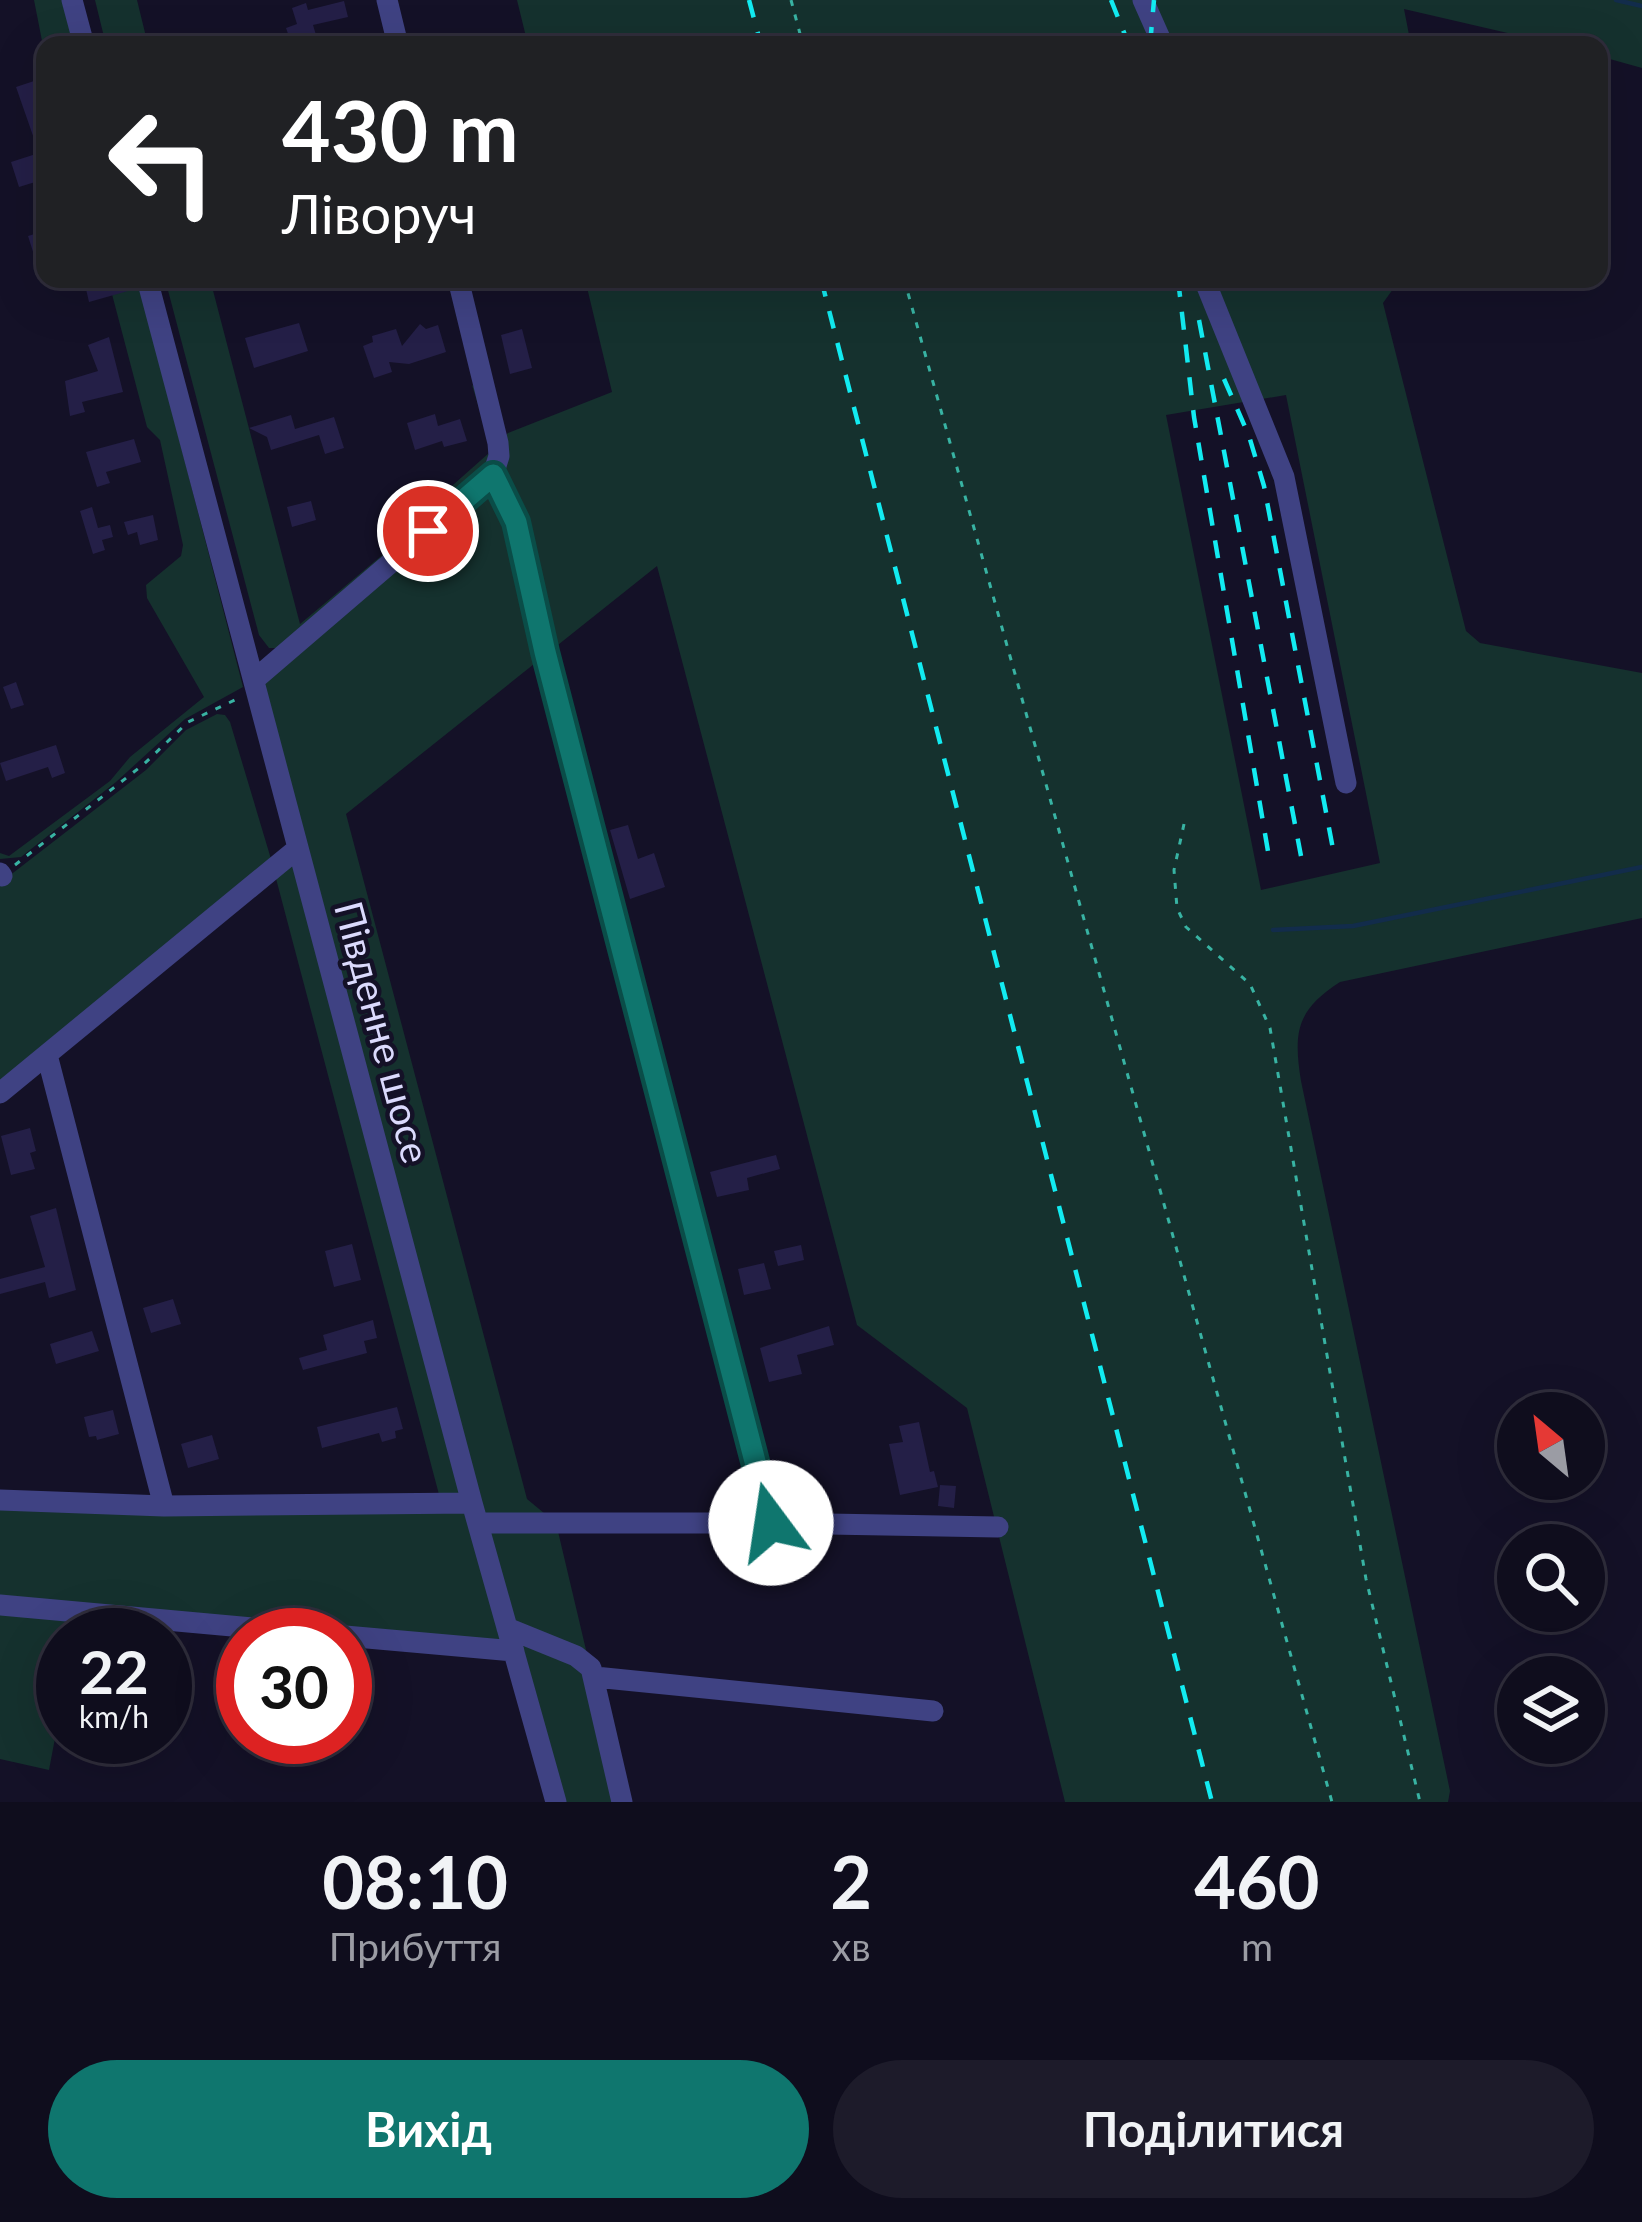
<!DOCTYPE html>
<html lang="uk">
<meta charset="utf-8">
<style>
:root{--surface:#0f0d1d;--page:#1d1b2a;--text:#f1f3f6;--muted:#9b9ca4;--line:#2f2d3b;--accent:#0f766e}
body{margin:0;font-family:Lato,sans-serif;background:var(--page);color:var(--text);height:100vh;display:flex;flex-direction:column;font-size:45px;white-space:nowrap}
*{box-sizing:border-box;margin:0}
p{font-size:39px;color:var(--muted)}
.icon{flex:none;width:66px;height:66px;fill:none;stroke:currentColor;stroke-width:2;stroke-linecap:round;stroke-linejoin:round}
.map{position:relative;height:1802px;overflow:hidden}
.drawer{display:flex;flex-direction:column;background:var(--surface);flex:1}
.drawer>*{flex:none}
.hud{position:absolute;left:36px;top:36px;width:1572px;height:252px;border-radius:24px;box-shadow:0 12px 48px #0002,0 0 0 3px var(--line);background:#202124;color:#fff;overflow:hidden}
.needle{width:78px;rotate:331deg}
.fabs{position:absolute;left:1497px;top:1392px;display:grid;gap:24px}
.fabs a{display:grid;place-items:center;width:108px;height:108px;border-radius:50%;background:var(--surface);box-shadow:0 12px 48px #0002,0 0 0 3px var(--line);font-size:60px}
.speed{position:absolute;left:36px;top:1608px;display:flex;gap:24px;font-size:60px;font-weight:700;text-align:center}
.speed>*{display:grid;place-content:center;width:156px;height:156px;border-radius:50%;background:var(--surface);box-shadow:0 12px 48px #0002,0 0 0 3px var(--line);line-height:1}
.speed small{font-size:30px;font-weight:400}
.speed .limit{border:18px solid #d22;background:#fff;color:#111}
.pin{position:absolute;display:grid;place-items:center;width:102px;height:102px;color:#fff;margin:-51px;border:6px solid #fff;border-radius:50%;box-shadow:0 3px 12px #0007}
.me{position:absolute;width:132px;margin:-66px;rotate:346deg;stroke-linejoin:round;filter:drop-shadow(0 0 9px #0008)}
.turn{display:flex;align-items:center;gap:42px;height:252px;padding:0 48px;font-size:54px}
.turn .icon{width:156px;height:156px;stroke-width:2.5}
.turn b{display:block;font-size:84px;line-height:102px}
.eta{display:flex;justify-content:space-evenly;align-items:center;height:204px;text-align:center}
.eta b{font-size:72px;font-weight:700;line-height:84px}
.button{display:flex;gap:24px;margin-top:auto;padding:24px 48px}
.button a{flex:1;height:138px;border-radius:72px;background:var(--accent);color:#fff;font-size:48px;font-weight:700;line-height:138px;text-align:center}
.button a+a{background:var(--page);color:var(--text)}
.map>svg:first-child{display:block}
.green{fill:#15312e;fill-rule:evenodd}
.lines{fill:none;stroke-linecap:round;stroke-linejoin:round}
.stream{stroke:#122c4b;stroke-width:4.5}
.building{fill:#241f47}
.path{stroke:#38b3a3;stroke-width:3;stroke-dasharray:6 9;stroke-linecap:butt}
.minor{stroke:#3f4283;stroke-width:21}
.rail{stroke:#12ebf1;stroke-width:4.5;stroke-dasharray:18 15;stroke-linecap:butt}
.route-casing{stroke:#0a4d48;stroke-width:30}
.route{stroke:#0f766e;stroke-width:21}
.labels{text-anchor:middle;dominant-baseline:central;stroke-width:9;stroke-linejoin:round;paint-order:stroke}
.street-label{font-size:39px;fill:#dbdafd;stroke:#141127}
</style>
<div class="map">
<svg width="1642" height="1802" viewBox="0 0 1642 1802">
<rect width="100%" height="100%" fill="#141127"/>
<path class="green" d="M34,0H65L77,45H45V56Z
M95,0H137L148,45H106Z
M517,0H1642V68L1599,56V45H1560L1404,9L1411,45H528Z
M108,279H138L243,687L185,719L116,782L21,857L0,859V853L9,856L110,781L130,757L204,697L147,598L146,585L181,556L183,545L160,440L147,427Z
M165,279H210L300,624L393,546L391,540L489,453L491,447L472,385L477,389L493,442L487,468L281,648H269L259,635Z
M585,279H1416L1393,289L1383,303L1466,631L1480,643L1642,673V918L1340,982C1297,1010 1293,1031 1301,1081L1450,1791L1448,1802H1065L967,1408L857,1325L657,566L346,814L527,1499L556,1523L622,1802H556L514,1651L79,1613L75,1635H63V1696L49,1770L0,1759V1500L441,1502L274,871L0,1093V883L146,770L186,730L217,714L225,715L230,722L274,869L297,850L254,680L480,488L498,443L508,433L612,392ZM1286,395L1380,863L1261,890L1166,415Z"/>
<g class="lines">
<path class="stream" d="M1616,0L1642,6
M1273,930L1353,926L1642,867"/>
</g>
<path class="building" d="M344,1L348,17L313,25L319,45H292L286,28L297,24L292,8L306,3L308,10Z
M40,79L45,94V179L19,187L11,162L39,153L16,87Z
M41,232L45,244L42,280L28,236Z
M124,279L128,291L89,302L86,289Z
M299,323L308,351L254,368L245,338Z
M420,324L426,329L438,325L446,352L409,364L389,362L392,372L374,378L363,346L373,342L372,336L396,329L402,346Z
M522,329L532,368L510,374L501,335Z
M109,337L123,392L82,402L85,412L70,416L65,381L98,371L88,345Z
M435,414L438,426L460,419L467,441L444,447L442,441L415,450L407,423Z
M291,415L295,429L334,417L344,448L325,454L319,435L271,450L267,437L249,428Z
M134,439L141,462L106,472L110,483L97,487L86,452Z
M311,501L316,520L292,527L287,507Z
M92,507L98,528L110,525L113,537L102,540L105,550L93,554L80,511Z
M153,515L158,540L140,545L137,532L128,535L124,522Z
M16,682L24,705L11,709L3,687Z
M56,745L65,773L52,778L48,767L6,781L0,763Z
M628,825L638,859L654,853L665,887L630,899L610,830Z
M30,1128L36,1151L30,1153L35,1169L11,1175L1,1136Z
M776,1155L780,1169L747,1178L749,1190L717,1197L710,1172Z
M56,1208L76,1290L49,1298L45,1282L0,1294V1279L45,1267L30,1216Z
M352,1244L361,1280L334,1287L325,1251Z
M801,1245L804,1260L778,1266L774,1251Z
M764,1263L771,1289L744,1295L738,1269Z
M173,1299L181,1324L151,1333L143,1308Z
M373,1320L377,1338L364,1341L367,1353L303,1370L299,1358L327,1350L323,1335Z
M829,1326L834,1345L797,1355L802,1374L769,1382L760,1348Z
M92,1331L99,1351L56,1364L50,1344Z
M397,1407L403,1429L395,1431L396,1438L382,1442L379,1433L322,1448L317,1427Z
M113,1410L119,1434L97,1440L96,1436L89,1437L84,1417Z
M919,1422L930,1472L934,1471L938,1487L900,1495L889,1444L903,1442L899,1426Z
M212,1435L219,1459L188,1468L181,1444Z
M940,1485L956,1486L954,1508L938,1506Z"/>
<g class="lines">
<path class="path" d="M791,0L803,45
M904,279L1332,1802
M1184,824L1174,870L1177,908L1186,927L1250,984L1270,1028L1366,1579L1420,1802
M15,865L144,764L188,722L237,699"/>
<path class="minor" d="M72,0L84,45
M387,0L398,45
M1143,0L1163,45
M147,279L472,1503L556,1802
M458,279L498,443L499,456L493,475L516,522L545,652L771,1523H478
M1204,279L1284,477L1346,783
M254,680L493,475
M0,873L2,876
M47,1055L164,1506
M0,1093L297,849
M0,1500L164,1506L472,1503
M771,1523L998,1527
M0,1605L331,1635
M507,1628L576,1656L591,1668L622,1802
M345,1636L514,1651
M595,1677L933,1711"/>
<path class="rail" d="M749,0L761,45
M1111,0L1129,45
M1150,45L1154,0
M821,279L1212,1802
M1178,279L1194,417L1270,863
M1199,320L1301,856
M1224,379L1249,436L1264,486L1333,849"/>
</g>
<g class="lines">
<g class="route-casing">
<path id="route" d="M428,531L493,475L516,522L545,652L771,1523"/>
</g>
<use href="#route" class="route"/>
</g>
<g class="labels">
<g class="street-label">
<text transform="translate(383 1032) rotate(75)">Південне шосе</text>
</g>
</g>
</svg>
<div class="fabs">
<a><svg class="needle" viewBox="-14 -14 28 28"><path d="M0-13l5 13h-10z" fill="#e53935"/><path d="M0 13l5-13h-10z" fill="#9b9ca4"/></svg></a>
<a><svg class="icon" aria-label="search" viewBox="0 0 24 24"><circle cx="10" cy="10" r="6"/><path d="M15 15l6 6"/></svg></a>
<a><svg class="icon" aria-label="layers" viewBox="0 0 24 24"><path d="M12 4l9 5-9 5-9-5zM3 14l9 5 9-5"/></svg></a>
</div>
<div class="speed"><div>22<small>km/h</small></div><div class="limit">30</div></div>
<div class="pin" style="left:428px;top:531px;background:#d93025"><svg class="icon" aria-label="arrive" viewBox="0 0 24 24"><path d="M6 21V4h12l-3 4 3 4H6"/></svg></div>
<svg class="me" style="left:771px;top:1523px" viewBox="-20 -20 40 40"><circle r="19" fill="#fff"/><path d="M0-13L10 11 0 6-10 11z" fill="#0f766e"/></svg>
<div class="hud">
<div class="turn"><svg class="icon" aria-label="left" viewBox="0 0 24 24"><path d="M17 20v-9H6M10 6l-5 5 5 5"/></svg><div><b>430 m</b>Ліворуч</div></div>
</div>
</div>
<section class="drawer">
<div class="eta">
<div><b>08:10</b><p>Прибуття</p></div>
<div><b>2</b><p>хв</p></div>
<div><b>460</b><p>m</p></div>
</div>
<div class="button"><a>Вихід</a><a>Поділитися</a></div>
</section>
